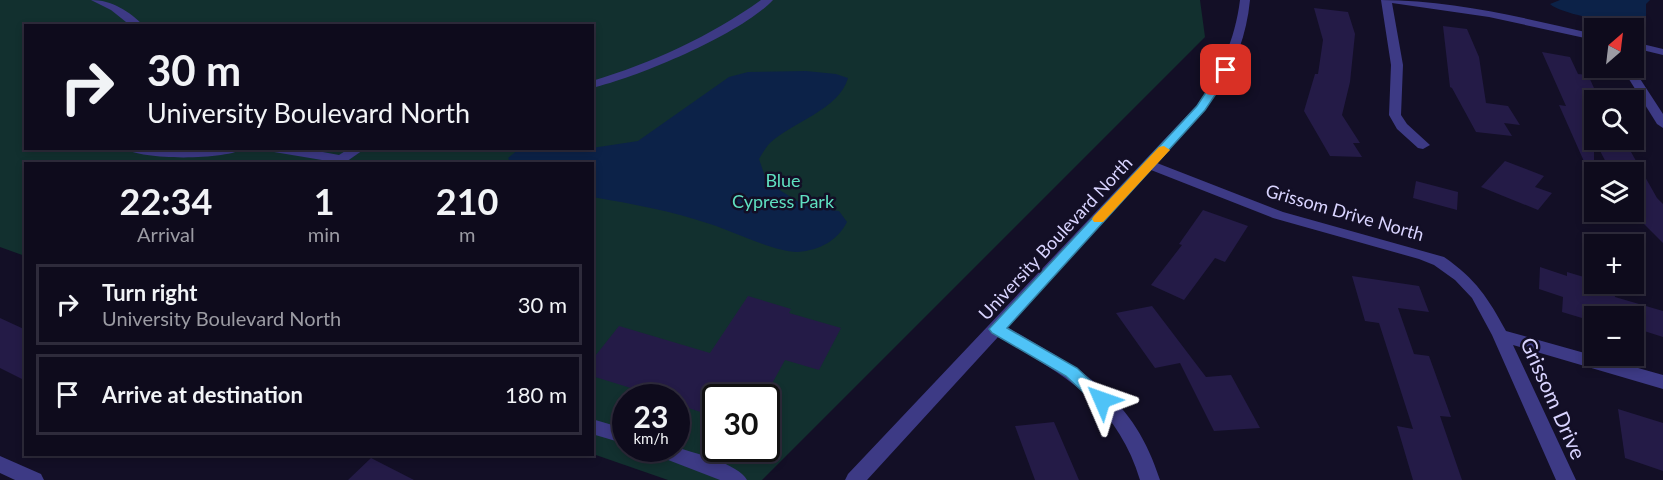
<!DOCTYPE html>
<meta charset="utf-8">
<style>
:root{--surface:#0e0b1c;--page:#1c1929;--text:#f1f3f6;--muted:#9b9ba3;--line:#2e2b3b}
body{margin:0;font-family:Lato,sans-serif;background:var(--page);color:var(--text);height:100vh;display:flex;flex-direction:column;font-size:22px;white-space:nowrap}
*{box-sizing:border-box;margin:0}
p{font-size:20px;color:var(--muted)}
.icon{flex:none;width:33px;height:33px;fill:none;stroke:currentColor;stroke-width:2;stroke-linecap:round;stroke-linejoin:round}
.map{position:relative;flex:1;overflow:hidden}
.side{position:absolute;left:24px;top:162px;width:570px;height:294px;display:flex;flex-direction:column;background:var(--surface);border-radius:0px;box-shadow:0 3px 9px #0003,0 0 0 2px var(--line)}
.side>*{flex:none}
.hud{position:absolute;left:24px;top:24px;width:570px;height:126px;border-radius:0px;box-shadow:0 3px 9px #0003,0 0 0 2px var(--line);background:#0e0b1c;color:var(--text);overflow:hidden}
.needle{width:39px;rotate:28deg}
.fabs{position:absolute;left:1584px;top:18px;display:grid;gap:12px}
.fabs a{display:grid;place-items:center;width:60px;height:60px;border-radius:0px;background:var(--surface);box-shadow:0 3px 9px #0003,0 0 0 2px var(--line);font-size:30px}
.speed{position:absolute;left:612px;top:384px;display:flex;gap:12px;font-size:30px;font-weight:700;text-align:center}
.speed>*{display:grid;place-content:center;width:78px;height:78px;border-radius:50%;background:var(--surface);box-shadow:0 3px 9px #0003,0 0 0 2px var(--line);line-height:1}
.speed small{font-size:15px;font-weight:400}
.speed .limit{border:3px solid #111;border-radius:9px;background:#fff;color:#111}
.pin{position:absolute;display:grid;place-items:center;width:51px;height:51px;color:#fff;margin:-26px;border-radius:12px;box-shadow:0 3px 9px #0006}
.me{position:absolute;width:66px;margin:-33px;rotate:313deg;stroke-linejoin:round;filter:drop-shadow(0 0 4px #0008)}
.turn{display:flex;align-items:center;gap:21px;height:126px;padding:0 24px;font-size:27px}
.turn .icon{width:78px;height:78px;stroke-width:2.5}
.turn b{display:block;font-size:42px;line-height:51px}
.eta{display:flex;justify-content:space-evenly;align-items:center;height:102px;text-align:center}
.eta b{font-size:36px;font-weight:700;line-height:42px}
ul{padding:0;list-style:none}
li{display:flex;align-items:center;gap:18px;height:81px;margin:0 12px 9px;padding:0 12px;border:3px solid var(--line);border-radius:0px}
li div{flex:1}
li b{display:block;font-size:22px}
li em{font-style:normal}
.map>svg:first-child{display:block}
.green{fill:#12302f;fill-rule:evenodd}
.water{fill:#0c2248}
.building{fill:#241b47}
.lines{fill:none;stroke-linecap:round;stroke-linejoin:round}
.minor{fill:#3d3a85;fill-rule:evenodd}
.route{fill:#4fc3f7;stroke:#337fa1;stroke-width:1.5}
.slow{fill:#f59e0b}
.labels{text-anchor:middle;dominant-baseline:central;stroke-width:5;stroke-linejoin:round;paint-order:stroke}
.park-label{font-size:18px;fill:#5fe0c0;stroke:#130f26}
.street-label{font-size:18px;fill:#d9d4ff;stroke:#130f26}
.near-street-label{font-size:21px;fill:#d9d4ff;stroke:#130f26}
</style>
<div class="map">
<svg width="1663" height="480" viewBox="0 0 1663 480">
<rect width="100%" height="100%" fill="#130f26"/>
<path class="green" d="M0,0H1200L1205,37L762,480H668L593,454L592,164H26L25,256L0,247ZM26,26H592V148H26ZM626,398H676V448H626ZM716,398H766V448H716Z"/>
<path class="water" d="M1560,0H1650L1646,4V20C1631,28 1562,15 1550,4Z
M806,71L836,74L848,78C840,109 791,123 770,143C766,147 762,154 759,159L767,182L805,206L839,211L847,222C837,241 820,250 798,252C777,253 732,231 710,224C672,211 632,204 593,197L592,164L511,163L508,158L519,149L560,151L592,148L638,141L729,77L748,72Z"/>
<path class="building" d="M1314,8L1348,12L1355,34L1350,82L1342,115L1360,143H1353L1362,157L1330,156L1304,111L1315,74H1318L1323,40Z
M1443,26L1467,29L1479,57L1486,103L1508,106L1520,125L1504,123L1512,136L1476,132L1452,88L1450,87Z
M1542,52L1570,57L1578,74L1588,75L1594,88V184L1559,105L1566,106Z
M1598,147L1631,152L1657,198L1663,204V243L1634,214V172H1611Z
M1505,161L1544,176L1535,187L1552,193L1538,210L1481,187Z
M1416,181L1458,192L1457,210L1413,198Z
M1203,210L1248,226L1225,262L1215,258L1184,300L1151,285L1182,245L1179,244Z
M1540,267L1567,276V272L1594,280V284L1614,286L1615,297L1663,311V337L1641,330L1639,316H1613L1592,310V321L1562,312L1563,297L1539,289Z
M1352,276L1419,286L1429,312L1398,308L1414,354L1429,356L1451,417L1440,416L1462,480H1413L1397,426L1413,429L1379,323L1365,321Z
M748,296L791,309L789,313L841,328L819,370L785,360L764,398H716V417L676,404V398H645L647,393L592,376V360L619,326L710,353Z
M1152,306L1206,377L1231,375L1260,428L1214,431L1180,363L1155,368L1116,313Z
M0,318L26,330V381L0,368Z
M1618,409L1663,423V471L1625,458Z
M1054,422L1079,480H1035L1015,426Z
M371,458L414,480H348Z"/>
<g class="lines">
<path class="minor" d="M91,0C112,0 129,11 144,26H131L111,10Z
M761,0H773C741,34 639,77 592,88V81C652,63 711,36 761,0Z
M1240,0H1250C1243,72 1204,112 1157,163L1283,212L1444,257C1476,279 1488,298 1506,331L1663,375V389L1513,345L1576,480H1556L1492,335L1472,298L1455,280L1434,265L1419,259L1273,218L1151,170L1007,327C1080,369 1133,394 1160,480H1140C1117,403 1063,374 998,337L867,480H845L848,474L1197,105C1220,73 1235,40 1240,0Z
M1381,0C1453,0 1524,18 1594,34V40L1489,17L1392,3L1403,65L1401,115L1407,124L1430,145L1423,149L1418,148L1397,129L1389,115L1391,65Z
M1634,42L1663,49V55L1634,48Z
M1622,68H1633L1663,114V128L1657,124Z
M125,148H244C230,160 140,161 125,148Z
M268,148H301L339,155L350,148H366L343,164H327L328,161L274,152Z
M592,419L626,429V444L592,434Z
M676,447C694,453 739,464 747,480H720L650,453L648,448Z
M0,456L41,474L44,480H15L0,473Z"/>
</g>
<path class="route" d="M1226,67L1232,70L1205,110L1007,328L1077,368L1111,400L1108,405L1102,406L1097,405L1066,376L992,333L989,329L1197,106L1222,68Z"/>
<path class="slow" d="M1164,146L1170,150L1168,152L1103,222H1094L1092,219L1094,216L1159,147Z"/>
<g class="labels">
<g class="park-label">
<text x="783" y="180">Blue<tspan x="783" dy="21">Cypress Park</tspan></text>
</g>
<g class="street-label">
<text transform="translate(1345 212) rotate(16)">Grissom Drive North</text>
<text transform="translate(1055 238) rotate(-47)">University Boulevard North</text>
</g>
<g class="near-street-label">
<text transform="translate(1554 398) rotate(66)">Grissom Drive</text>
</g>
</g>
</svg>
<div class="fabs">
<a><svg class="needle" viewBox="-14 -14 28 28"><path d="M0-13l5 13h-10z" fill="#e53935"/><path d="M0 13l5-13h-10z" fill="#9b9ba3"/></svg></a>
<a><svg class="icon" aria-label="search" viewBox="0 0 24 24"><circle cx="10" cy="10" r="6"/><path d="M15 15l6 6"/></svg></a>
<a><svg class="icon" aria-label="layers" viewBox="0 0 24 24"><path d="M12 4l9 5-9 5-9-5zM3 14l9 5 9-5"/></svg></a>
<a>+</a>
<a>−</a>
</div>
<div class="speed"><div>23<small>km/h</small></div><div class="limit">30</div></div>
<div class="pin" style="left:1226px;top:70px;background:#d93025"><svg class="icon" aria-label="arrive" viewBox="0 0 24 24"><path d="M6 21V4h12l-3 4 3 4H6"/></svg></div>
<svg class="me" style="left:1102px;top:400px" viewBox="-20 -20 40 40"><path d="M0-17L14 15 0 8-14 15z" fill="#4fc3f7" stroke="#fff" stroke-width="4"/></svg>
<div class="hud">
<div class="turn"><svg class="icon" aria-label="right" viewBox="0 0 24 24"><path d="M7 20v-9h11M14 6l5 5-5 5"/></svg><div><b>30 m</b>University Boulevard North</div></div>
</div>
<section class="side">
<div class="eta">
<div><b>22:34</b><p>Arrival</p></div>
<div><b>1</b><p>min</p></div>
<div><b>210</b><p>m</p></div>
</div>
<ul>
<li><svg class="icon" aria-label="right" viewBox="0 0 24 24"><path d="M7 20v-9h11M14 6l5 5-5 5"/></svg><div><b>Turn right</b><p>University Boulevard North</p></div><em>30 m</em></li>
<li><svg class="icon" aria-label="arrive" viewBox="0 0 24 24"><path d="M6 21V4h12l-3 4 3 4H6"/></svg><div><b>Arrive at destination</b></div><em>180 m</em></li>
</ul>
</section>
</div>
